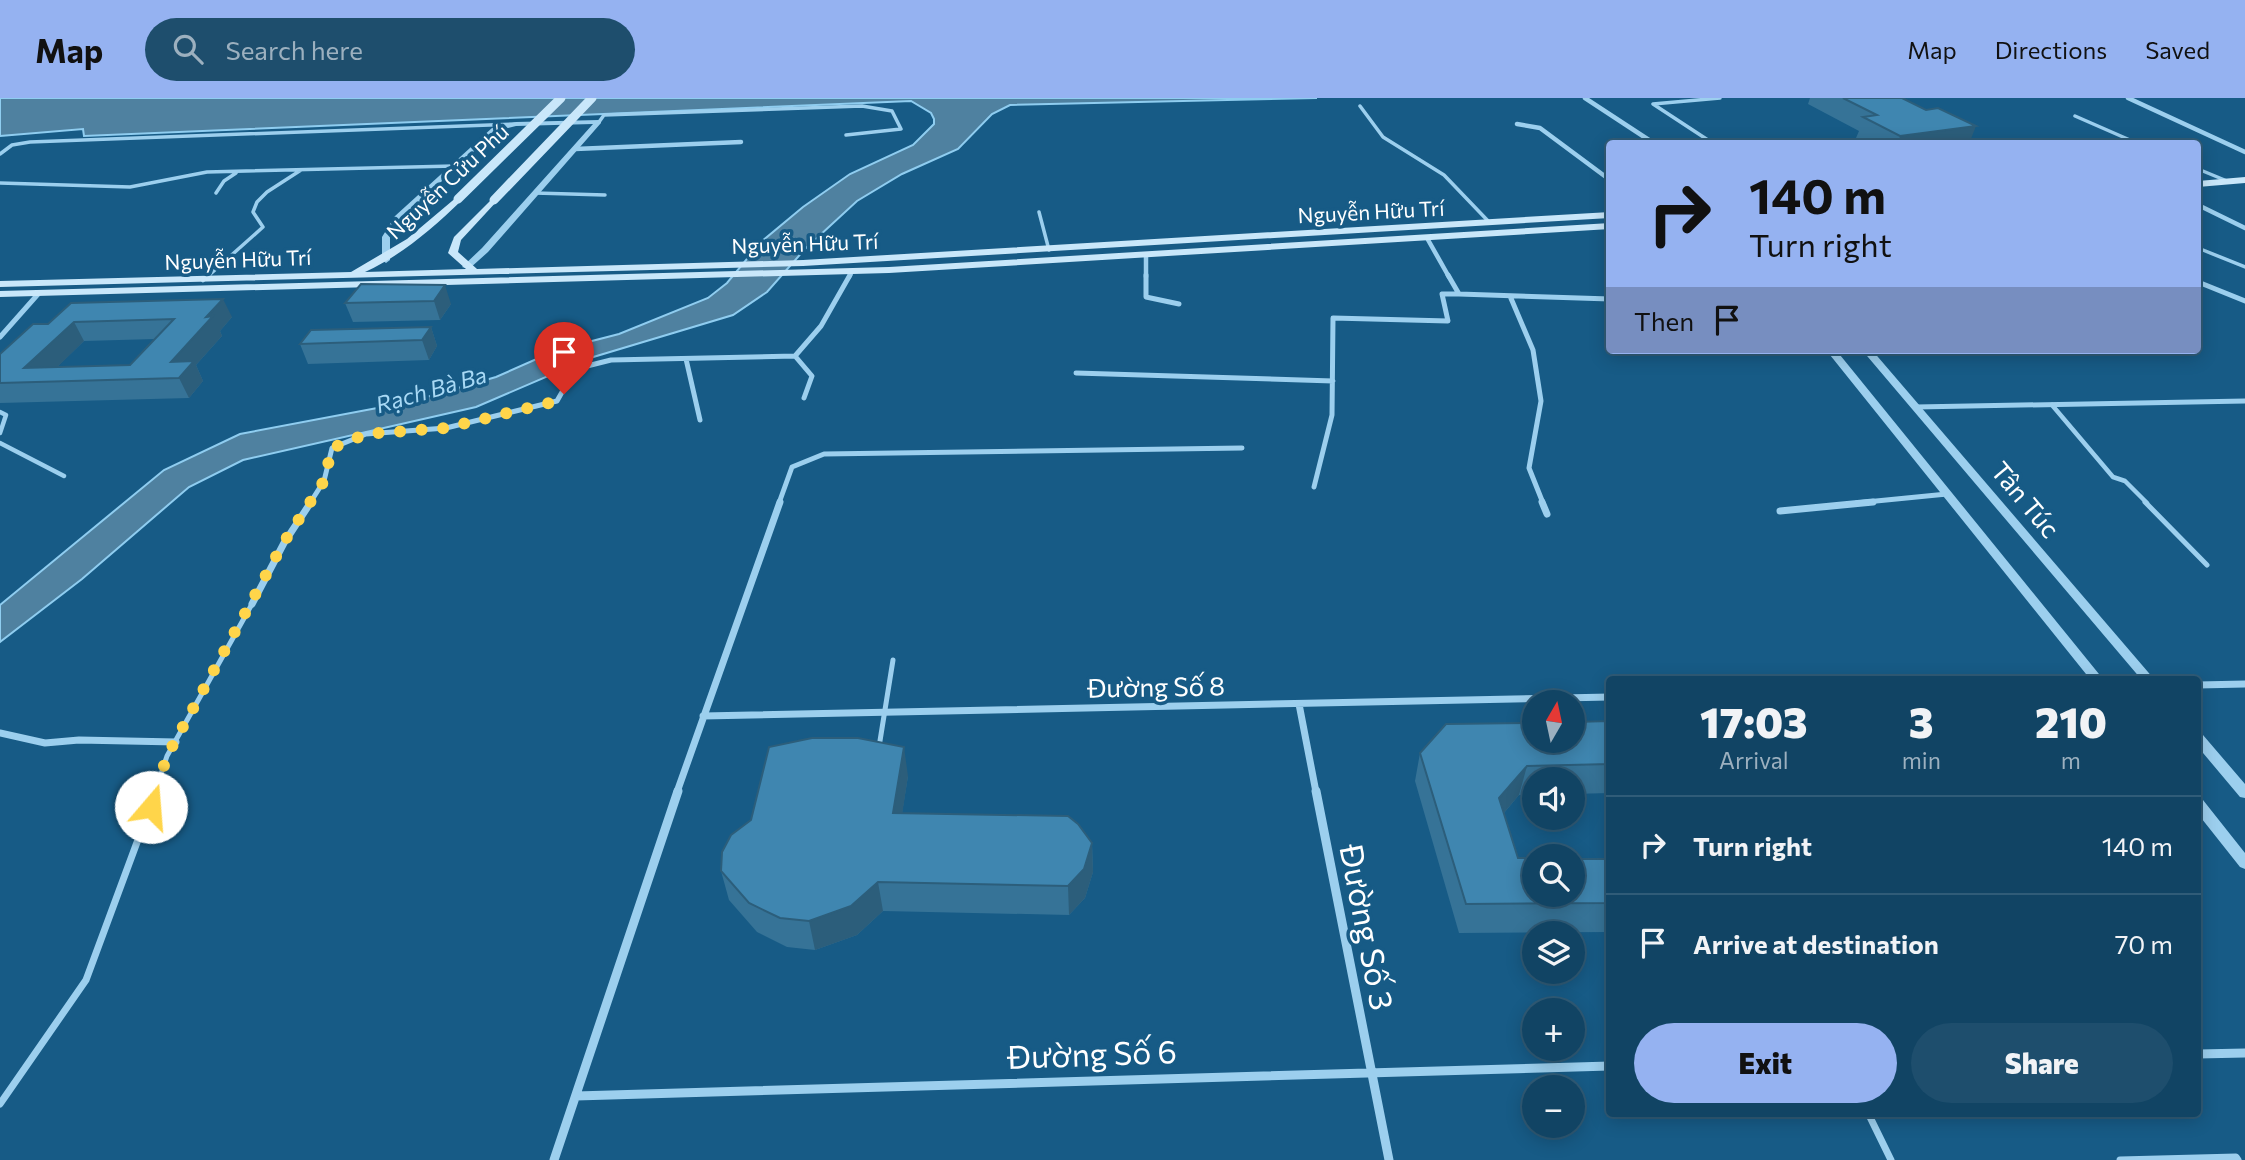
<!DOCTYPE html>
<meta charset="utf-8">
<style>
:root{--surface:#114464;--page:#1e4e6d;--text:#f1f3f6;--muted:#9cb0bf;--line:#305c78;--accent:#95b2f1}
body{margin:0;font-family:Commissioner,sans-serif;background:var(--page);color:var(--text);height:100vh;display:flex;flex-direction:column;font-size:26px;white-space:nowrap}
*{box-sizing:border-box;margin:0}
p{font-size:23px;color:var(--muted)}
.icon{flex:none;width:38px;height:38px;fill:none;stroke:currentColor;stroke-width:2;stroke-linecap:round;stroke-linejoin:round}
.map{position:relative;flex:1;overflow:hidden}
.details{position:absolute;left:1606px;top:578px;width:595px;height:441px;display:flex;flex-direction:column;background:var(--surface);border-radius:7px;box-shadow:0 4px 18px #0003,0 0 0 2px var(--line)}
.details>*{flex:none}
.hud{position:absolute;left:1606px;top:42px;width:595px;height:214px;border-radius:7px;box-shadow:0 4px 18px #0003,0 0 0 2px var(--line);background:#95b2f1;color:#111;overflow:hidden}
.needle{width:46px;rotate:9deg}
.buttons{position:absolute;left:1522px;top:592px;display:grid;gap:14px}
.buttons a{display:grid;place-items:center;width:63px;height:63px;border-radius:50%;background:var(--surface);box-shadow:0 4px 18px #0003,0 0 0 2px var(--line);font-size:35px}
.pin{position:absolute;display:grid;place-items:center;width:60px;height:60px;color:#fff;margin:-72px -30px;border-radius:50% 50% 50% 0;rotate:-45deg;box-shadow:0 0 7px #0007}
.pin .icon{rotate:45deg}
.me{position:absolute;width:77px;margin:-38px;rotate:18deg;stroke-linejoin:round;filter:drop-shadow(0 0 5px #0008)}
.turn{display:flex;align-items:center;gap:24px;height:147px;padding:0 28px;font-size:32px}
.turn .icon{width:91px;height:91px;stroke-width:2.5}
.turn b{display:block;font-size:49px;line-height:60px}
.then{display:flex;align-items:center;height:66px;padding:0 28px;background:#0003;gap:14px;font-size:26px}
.eta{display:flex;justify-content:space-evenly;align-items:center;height:119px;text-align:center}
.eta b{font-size:42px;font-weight:800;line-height:49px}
.primary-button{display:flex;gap:14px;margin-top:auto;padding:14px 28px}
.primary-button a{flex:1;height:80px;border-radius:42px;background:var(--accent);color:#111;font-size:28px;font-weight:800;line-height:80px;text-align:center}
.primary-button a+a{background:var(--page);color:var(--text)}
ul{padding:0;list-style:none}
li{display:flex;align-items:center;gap:21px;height:98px;padding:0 28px;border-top:2px solid var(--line)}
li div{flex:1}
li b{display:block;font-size:26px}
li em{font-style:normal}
header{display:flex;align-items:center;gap:42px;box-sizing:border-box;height:98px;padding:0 35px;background:var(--accent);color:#111}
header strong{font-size:33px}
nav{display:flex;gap:38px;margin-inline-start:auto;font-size:24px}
.search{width:490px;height:63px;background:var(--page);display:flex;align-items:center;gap:18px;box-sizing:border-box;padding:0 24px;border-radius:38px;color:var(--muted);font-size:26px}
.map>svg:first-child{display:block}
.water{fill:#4f81a0;stroke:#8fcdf0;stroke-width:2}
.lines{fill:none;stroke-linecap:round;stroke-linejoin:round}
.service-far3{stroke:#9ccfee;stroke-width:3.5}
.service-far2{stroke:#9ccfee;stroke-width:4.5}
.service-far1{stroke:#9ccfee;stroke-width:5}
.service{stroke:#9ccfee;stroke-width:7}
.minor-far3{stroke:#9ccfee;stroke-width:4.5}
.minor-far2{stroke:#9ccfee;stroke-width:5}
.minor-far1{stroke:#9ccfee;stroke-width:7}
.minor{stroke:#9ccfee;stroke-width:9}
.tertiary{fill:#9ccfee;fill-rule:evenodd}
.secondary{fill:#c9e7fa;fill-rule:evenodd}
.secondary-bridge{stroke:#c9e7fa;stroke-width:9}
.wall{fill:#367397;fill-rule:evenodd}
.shaded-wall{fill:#2c5e7b}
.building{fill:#3f86b0;stroke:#2c5e7b;stroke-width:2;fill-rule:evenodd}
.route{stroke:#ffd54a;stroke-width:12;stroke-dasharray:0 21.6}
.labels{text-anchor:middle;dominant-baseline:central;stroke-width:7;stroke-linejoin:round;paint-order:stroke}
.far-street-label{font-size:21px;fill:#fff;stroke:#175b86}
.far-water-label{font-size:23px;font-style:italic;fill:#a8d9f5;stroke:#175b86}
.street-label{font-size:26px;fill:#fff;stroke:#175b86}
.near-street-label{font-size:32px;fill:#fff;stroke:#175b86}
</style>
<header>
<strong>Map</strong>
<div class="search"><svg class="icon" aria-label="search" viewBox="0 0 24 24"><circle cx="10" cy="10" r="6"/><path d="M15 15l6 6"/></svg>Search here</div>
<nav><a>Map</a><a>Directions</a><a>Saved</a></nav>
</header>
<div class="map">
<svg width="2245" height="1062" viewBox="0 0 2245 1062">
<rect width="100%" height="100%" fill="#175b86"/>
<path class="water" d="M0,0H1317L1010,7L992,16L958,51L902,76L857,103L805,151L767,194L733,217L590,260L476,309L243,362L189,389L82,481L0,544V507L164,372L240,336L409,304L496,279L557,252L619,236L708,200L727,185L761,144L803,109L850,76L913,47L934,26V21L931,15L911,3L84,38L83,31L0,38Z"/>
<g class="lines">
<path class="service-far3" d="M1360,8L1383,39L1444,77L1490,125
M2075,18L2139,46
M599,24L604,17L862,8L892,13L901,31L846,37
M1714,46L1653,6L1720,0
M0,56L12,47L30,44L515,26
M2198,71L2227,83
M0,85L130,89L207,74L454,68
M216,95L224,83L236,75
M535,95L605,97
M1039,114L1049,152
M2198,150L2245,169
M207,179L263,129L253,114L257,104L267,94L301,72"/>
<path class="service-far2" d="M203,182L209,177
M2052,307L2113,379L2125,383L2147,405
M0,314L6,317L0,335
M0,345L64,378"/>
<path class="service-far1" d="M2145,404L2207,467
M879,649L893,562
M155,694L167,658L252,506"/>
<path class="service" d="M0,1006L86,882L156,693
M1868,1015L1891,1062
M2120,1062L2236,1059L2238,1062"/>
<path class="minor-far3" d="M1585,0L1655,46
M2128,0L2245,54
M1517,26L1540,30L1610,82
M575,51L741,44
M2198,107L2245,130
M1427,140L1449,179
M1146,157V179
M849,179L852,173"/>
<path class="minor-far2" d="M1146,177V199L1179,206
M1448,177L1459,196L1610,201
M2198,184L2245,203
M1510,198L1533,252L1541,303L1529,370L1543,405
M0,239L39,195
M686,261L700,322
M1076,275L1333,283
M804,300L812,278L795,258L821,228L850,177
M1916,309L2245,303
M1314,389L1332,317L1333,220L1448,223L1442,196H1459
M310,405L324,383L332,350L366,336L446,330L557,303L575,271L611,262L795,258
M779,405L792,369L824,356L1242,350
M1856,405L1947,396"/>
<path class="minor-far1" d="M1542,404L1547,416
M1780,413L1873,404
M252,506L284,445L311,404
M2198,587L2245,586
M1299,606L1316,694
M703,618L1610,599
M0,635L45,645L79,642L176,644
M677,694L780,404"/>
<path class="minor" d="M1316,693L1389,1062
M2198,956L2245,955
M576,998L1610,968
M554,1062L678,693"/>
<path class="tertiary" d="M599,22L601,23V25L488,154L469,171L462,169L482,150L593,26L516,28L496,33L401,121L390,139V162L386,165L382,162V139L395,118L492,30L516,24Z
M1826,252H1836L2103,581H2090Z
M1862,252H1872L2154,581H2141Z
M2198,635L2203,637L2245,686V700L2240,699L2198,649Z
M2198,701L2203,702L2245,755V771L2240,769L2198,716Z"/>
<path class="secondary" d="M2245,79V85L2198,89V83Z
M458,98L461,99V103C432,131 402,157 365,174L466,171L448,155L454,139L494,99L498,102L461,142L458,154L477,171L803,162L1610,114V120L803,168L0,189V183L351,174L407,141Z
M1610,125V131L889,175L0,199V193L889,169Z"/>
<path class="secondary-bridge" d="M458,101L561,0
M494,102L592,0"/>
</g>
<path class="wall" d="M1810,0H1902L1969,46H1866L1856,40L1859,33L1808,6Z
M361,186L451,206L440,222L353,224L345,205Z
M71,205L232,219L220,233L222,238L196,267L203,283L189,300L0,305V256L48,226ZM155,241L130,267L57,269L84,243Z
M431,229L437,248L429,262L308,266L300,246Z
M1610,623V695L1573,696V681H1535V697H1519L1504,715L1518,760L1610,761V834L1459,835L1415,683L1420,655Z
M908,678L902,715L1092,745L1093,774L1085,800L1069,817L883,813L857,837L815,852L787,849L757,834L729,802L721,773L751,722Z"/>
<path class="shaded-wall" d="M1976,28L1969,46H1898L1900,38Z
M445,187L451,206L440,222L434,203Z
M223,201L232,219L220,233L222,238L196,267L203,283L189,300L171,264L206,219Z
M74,224L84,243L42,284L24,270Z
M431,229L437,248L429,262L422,242Z
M904,649L908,678L898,744L893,715Z
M1527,668L1519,697L1492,729L1499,700Z
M1092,745L1093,774L1085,800L1069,817L1068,788Z
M878,784L883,813L857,837L815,852L809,823Z"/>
<path class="building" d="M1843,0H1902L1926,12L1938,10L1976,28L1900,38L1863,19L1877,17Z
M361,186L445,187L434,203L345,205Z
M223,201L206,219L213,218L171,264L194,263L179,280L0,285V256L33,226H48L71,205ZM174,221L130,267L24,270L74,224Z
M431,229L422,242L300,246L311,232Z
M1610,623V666L1527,668L1499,700L1518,760H1535V796H1573V761H1610V805L1466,806L1420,655L1446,626L1535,625V642H1573V624Z
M812,640H858L904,649L893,715L1068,718L1078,726L1092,745L1084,771L1068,788L878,784L851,808L809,823L780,820L749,805L721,773L722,754L731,737L751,722L769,649Z"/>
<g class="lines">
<path class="route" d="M151,709L167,658L284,444L324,383L332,350L366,336L446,330L557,303L564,296"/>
</g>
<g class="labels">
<g class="far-street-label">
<text transform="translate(447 83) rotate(-43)">Nguyễn Cửu Phú</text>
<text transform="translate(1371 113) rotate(-3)">Nguyễn Hữu Trí</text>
<text transform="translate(805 145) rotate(-2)">Nguyễn Hữu Trí</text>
<text transform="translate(238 161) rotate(-2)">Nguyễn Hữu Trí</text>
</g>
<g class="far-water-label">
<text transform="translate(431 291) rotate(-16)">Rạch Bà Ba</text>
</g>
<g class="street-label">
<text transform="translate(2026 401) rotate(50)">Tân Túc</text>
<text transform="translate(1156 588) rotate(-1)">Đường Số 8</text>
</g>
<g class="near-street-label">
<text transform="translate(1368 829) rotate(79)">Đường Số 3</text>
<text transform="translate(1092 955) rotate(-2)">Đường Số 6</text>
</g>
</g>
</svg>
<div class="buttons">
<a><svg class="needle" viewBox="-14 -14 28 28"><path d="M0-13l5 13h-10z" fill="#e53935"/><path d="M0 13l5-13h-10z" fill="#9cb0bf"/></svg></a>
<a><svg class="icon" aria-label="sound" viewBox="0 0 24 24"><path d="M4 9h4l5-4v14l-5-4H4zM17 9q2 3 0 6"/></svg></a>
<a><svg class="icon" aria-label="search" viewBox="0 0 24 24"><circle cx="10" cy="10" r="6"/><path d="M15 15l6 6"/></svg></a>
<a><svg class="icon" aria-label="layers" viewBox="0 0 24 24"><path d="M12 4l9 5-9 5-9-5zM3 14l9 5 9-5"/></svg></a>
<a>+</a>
<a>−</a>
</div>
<div class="pin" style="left:564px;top:296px;background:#d93025"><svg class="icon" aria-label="arrive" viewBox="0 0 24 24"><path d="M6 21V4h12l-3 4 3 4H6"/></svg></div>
<svg class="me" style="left:151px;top:709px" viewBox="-20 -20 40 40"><circle r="19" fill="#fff"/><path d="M0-13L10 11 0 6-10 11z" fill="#ffd54a"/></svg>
<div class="hud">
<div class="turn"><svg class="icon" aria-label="right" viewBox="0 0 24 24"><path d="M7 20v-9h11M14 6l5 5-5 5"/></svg><div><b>140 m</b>Turn right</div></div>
<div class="then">Then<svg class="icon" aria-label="arrive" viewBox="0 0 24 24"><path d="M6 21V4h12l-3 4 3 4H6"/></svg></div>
</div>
<section class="details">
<div class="eta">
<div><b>17:03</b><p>Arrival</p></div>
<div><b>3</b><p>min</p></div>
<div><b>210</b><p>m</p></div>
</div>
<ul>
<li><svg class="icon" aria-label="right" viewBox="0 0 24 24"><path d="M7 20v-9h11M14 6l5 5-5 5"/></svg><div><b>Turn right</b></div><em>140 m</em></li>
<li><svg class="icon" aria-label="arrive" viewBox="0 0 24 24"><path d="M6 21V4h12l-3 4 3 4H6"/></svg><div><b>Arrive at destination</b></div><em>70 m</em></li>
</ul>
<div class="primary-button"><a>Exit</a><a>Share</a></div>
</section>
</div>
